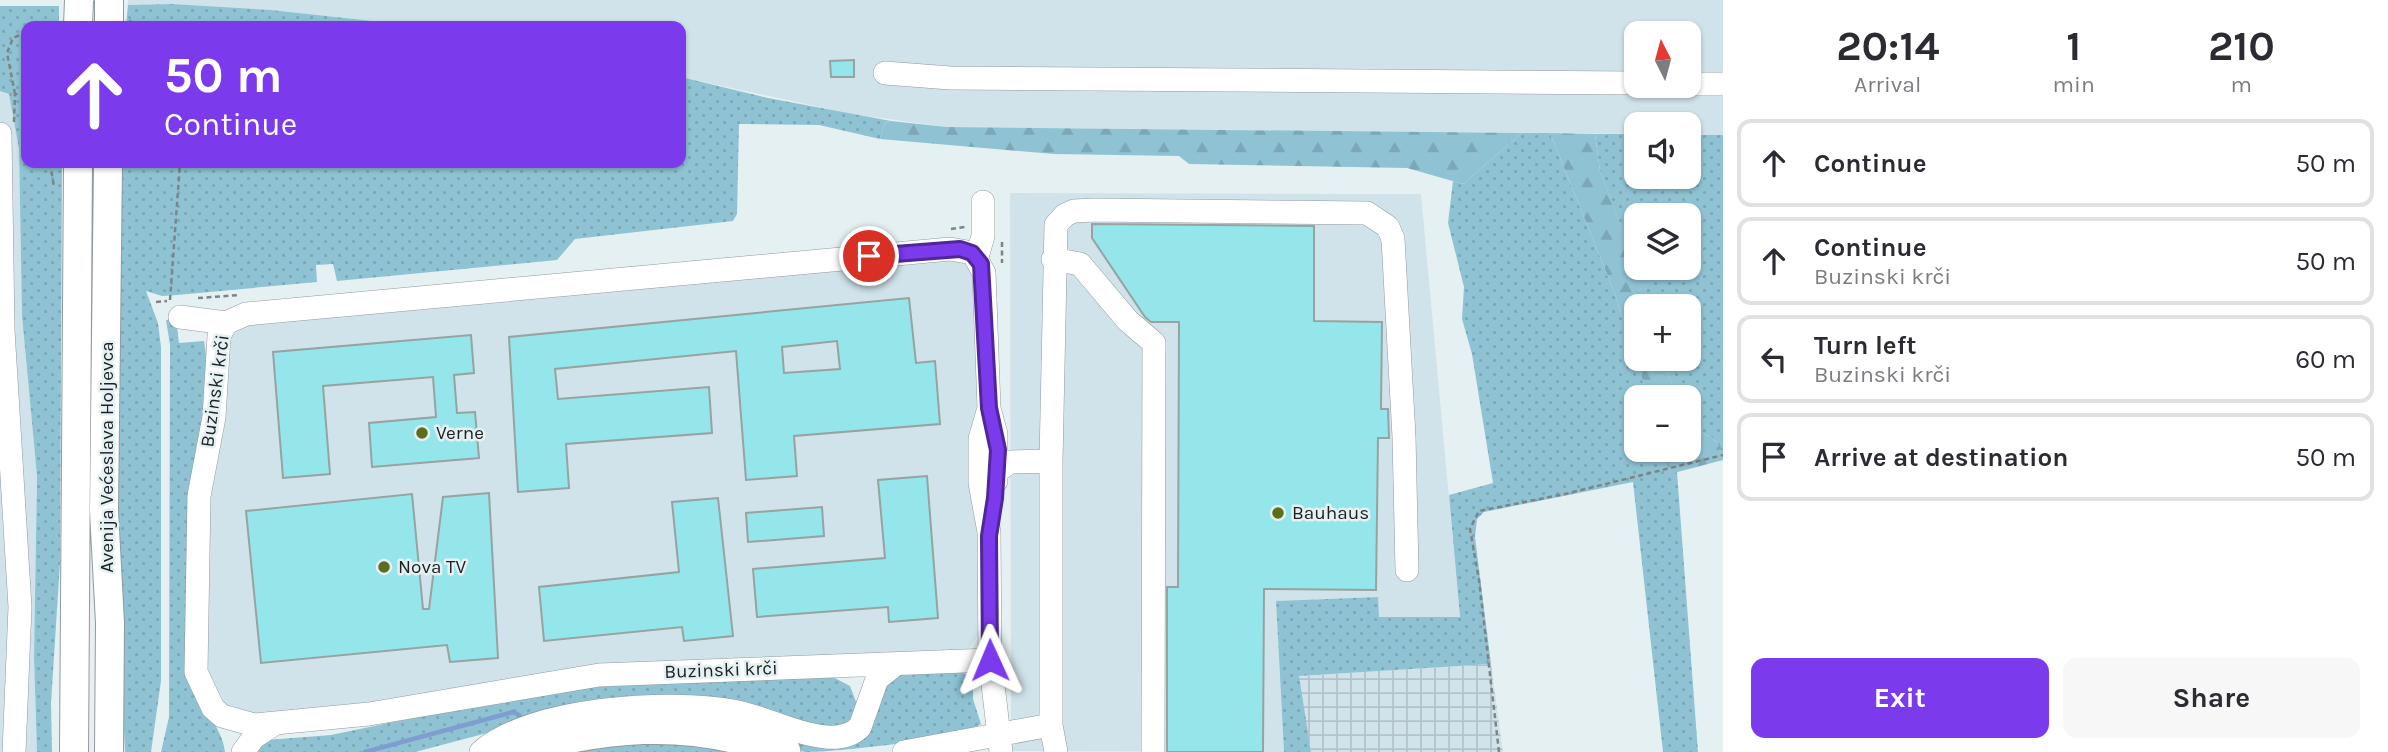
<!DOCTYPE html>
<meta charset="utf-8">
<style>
:root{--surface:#fff;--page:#f7f7f7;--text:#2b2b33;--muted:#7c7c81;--line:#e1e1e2;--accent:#7c3aed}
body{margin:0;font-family:Karla,sans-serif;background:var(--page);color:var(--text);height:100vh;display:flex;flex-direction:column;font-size:26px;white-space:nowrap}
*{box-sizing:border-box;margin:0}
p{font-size:23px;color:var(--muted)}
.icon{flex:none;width:38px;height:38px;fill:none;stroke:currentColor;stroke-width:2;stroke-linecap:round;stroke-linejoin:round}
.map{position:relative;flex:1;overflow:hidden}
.side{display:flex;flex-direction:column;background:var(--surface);width:665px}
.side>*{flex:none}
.top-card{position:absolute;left:21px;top:21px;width:665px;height:147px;border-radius:14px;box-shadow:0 2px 5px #0004;background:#7c3aed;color:#fff;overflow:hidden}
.needle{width:46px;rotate:354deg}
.tools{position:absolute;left:1624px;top:21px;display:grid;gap:14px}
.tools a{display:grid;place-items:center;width:77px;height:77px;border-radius:14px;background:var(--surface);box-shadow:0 2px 5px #0004;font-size:35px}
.pin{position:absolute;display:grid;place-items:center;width:60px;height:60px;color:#fff;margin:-30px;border:4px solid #fff;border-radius:50%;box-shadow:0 2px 7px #0007}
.me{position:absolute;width:77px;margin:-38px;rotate:359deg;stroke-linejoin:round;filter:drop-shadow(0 0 5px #0008)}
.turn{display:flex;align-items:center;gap:24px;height:147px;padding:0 28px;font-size:32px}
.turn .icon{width:91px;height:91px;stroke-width:2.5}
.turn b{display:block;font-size:49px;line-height:60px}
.eta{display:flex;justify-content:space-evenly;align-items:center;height:119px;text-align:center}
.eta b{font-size:42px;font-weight:700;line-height:49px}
.button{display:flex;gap:14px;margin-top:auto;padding:14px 28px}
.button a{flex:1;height:80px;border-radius:14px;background:var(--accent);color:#fff;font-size:28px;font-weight:700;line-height:80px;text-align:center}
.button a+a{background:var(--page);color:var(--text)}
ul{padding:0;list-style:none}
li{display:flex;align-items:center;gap:21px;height:88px;margin:0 14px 10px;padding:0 14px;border:4px solid var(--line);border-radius:14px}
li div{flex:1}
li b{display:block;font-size:26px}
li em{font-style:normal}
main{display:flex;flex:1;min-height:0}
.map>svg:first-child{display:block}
.built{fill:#d0e3ea;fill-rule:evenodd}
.industrial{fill:url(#industrial-grid)}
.grass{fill:url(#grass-dots)}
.forest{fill:url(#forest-firs)}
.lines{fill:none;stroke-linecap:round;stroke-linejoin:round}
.stream{stroke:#7f9ecf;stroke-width:4.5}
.building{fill:#94e6ea;stroke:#97a2a3;stroke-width:2;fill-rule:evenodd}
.minor-casing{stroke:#909a9e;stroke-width:24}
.major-casing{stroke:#909a9e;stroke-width:30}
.highway-casing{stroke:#909a9e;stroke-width:35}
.path{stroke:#7c8486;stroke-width:2.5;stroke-dasharray:5 3.5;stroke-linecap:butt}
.minor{stroke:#fff;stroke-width:23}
.major{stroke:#fff;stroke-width:28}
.highway{stroke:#fff;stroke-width:33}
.major-bridge-casing{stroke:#909a9e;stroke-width:30;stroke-linecap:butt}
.major-bridge{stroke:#fff;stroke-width:28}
.route-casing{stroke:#51269a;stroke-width:18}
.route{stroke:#7c3aed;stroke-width:12}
.poi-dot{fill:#5c6e1b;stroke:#e5f0f3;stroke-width:2.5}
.labels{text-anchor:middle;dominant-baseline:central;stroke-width:5;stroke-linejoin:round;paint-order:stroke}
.street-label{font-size:19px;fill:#1c2021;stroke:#e5f0f3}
.poi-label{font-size:19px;fill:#1c2021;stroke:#e5f0f3;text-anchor:start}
</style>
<main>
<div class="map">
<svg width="1723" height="752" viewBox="0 0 1723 752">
<defs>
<pattern id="industrial-grid" width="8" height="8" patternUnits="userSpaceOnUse" patternTransform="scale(1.75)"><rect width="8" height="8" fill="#d0e3ea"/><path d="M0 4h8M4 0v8" fill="none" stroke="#b2c2c8"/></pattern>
<pattern id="grass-dots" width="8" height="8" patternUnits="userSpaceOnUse" patternTransform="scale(1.75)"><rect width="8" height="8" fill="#8fc3d4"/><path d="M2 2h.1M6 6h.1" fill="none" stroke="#7ba7b6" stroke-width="1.8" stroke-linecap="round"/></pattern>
<pattern id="forest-firs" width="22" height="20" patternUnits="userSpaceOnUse" patternTransform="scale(1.75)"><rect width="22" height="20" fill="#8fc3d4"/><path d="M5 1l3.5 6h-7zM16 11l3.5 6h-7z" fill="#7ba7b6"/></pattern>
</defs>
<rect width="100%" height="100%" fill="#e5f0f3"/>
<path class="built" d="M128,0H1723V135H1689V124H1636V134L947,127L852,114L681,77V26H419L271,10L172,4L128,5ZM1636,33H1689V86H1636Z
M0,91L9,93L19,149L22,316L37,476L34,657L37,752H0Z
M1010,193L1421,194L1460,618L1378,617V597L1276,601L1284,752L1011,751Z
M958,256L975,270L980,633L967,651L418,698L254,715L229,708L211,689L207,681L205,516L230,338L243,325Z"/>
<path class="industrial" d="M1491,664L1503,752H1311L1298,676Z"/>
<path class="grass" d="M172,4L271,10L419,26H126L128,5Z
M0,6H59V26H26V163H62L60,563L51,703L52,752H37L34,657L37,476L22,316L19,149L9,94L0,91Z
M681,77L768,98L891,121L885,123L880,139L819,125L739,124L737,214L733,221L575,239L557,260L337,281L333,264L316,265L317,282L177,295L162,296L146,291L158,323L161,347V681L151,752H125L115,533L121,163H681Z
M1522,133H1550L1615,294L1648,397H1636V450H1663L1670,473L1677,472L1698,752H1663L1633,482L1484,512L1477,519L1475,537L1491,664L1299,676L1311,752H1284L1276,601L1378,597L1379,617H1460L1449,495L1493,483L1472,354L1462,319L1464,287L1448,223L1453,181L1463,184Z
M1595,134H1636V177H1689V135H1723V449L1711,437L1689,429V397H1677L1662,359H1689V306H1650L1637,268H1689V215H1636V267L1600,171Z
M176,319L179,343L204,341L207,360L189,681C198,706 222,725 225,752H161L169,717L170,345L166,320Z
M960,672L973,677V699L981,724C956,740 835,752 805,752C801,751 795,747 791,745L623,715L833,746L898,674Z
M831,676L850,686L858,707L854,717L838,728L579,709L415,752H250L267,740L331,735L422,716L611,683Z
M634,737L755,752H552Z"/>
<path class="forest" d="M891,121L947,127L1522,133L1463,184L1407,168L1189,164L1179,156L1054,154L880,139L885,123Z
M1550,133L1595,134L1600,171L1649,300L1650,306H1636V359H1662L1677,397H1648L1615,294Z
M1689,429L1711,437L1723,449V460L1670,474L1663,450H1689Z"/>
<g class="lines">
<path class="stream" d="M365,752L513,712L519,715L521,720"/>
</g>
<path class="building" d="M854,60V77H831L830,61Z
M1092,224L1314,226V321L1382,322L1381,409H1388L1389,438H1378L1376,590L1264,589L1263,752H1167V587H1178L1179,322H1151L1145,317L1092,238Z
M909,298L916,363L935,361L940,424L794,436L797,476L746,480L736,351L555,369L558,399L709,387L712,433L566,444L569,488L518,492L509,337ZM837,341L840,369L784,373L782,347Z
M471,335L474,373L454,375L457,413L475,412L479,458L372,467L369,423L436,417L433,377L323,386L330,474L283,478L273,352Z
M927,476L938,618L889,622L888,607L757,617L753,569L885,558L878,480Z
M489,493L498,658L450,662L447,645L261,663L246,511L412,494L423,609H429L443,497Z
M718,498L733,636L684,641L682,627L544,641L539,587L679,572L672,502Z
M822,507L824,536L748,542L746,513Z"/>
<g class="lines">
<g class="minor-casing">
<path id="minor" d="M885,73L950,78L1636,83
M1689,84H1723
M0,134L3,330L20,607L14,752
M977,257L983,236V202
M1053,259L1080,264L1128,321L1154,343L1153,752
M180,317L226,323
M989,408L996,434V481
M1051,461L1056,225L1065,215L1074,211L1094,210L1367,213L1388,227L1393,239L1404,437L1407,570
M990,660L599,675L369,714L254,725L222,716L213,708L196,672L199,496L214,417L219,336L226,323L246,314L950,249L973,253L984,273L989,408L980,439V483L989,532L990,660L1001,752
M1051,725L1056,752
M243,752L254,737L274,724
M481,752C530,708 670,699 733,711C765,717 794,734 826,737C838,738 851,736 860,727L877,679L896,664
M904,752L1051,725V461L1010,462L980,483"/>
</g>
<g class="major-casing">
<path id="major" d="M108,163L104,511L110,623L109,752
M74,752L78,163"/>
</g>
<g class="highway-casing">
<path id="highway" d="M501,752C600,726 686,713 784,752"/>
</g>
<path class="path" d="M129,21L142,26
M41,26L57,23
M15,94L7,53L13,38L26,32
M14,122L15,94H26
M50,163L54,187
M951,229L965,227
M1002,242V263
M198,298L240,295
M170,300L180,163
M156,302L167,301
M1499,752L1479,580L1470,529L1479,511L1565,494L1723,455"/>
<use href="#minor" class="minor"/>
<use href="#major" class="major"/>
<use href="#highway" class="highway"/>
<g class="major-bridge-casing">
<path id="major-bridge" d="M78,26L79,0
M109,26V0"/>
</g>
<use href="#major-bridge" class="major-bridge"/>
</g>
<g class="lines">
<g class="route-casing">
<path id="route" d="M869,256L960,249L972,253L981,264L989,408L998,450L995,498L989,536L990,660"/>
</g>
<use href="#route" class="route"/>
</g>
<g class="poi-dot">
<circle cx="422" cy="433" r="7"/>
<circle cx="1278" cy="513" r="7"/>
<circle cx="384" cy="567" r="7"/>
</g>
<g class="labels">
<g class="street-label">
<text transform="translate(215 391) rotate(-82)">Buzinski krči</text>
<text transform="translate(107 457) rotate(-90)">Avenija Većeslava Holjevca</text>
<text transform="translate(721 670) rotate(-2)">Buzinski krči</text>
</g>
<g class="poi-label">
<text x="436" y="433">Verne</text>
<text x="1292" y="513">Bauhaus</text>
<text x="398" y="567">Nova TV</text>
</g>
</g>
</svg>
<div class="tools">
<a><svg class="needle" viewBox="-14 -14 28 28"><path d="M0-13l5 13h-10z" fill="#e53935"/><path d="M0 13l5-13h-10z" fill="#7c7c81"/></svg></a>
<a><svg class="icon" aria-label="sound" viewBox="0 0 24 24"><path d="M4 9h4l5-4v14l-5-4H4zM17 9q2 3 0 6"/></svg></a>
<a><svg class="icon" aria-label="layers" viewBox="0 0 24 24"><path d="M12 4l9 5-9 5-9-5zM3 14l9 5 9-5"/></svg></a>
<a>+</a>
<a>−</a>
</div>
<div class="pin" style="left:869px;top:256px;background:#d93025"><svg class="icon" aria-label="arrive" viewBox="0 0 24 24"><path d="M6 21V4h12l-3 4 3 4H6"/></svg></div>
<svg class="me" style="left:990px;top:660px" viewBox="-20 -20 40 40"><path d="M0-17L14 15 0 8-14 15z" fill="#7c3aed" stroke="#fff" stroke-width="4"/></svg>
<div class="top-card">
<div class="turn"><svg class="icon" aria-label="ahead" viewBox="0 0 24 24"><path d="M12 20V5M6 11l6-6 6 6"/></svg><div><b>50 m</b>Continue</div></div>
</div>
</div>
<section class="side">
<div class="eta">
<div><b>20:14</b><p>Arrival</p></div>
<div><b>1</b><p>min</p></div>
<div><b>210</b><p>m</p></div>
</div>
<ul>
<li><svg class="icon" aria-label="ahead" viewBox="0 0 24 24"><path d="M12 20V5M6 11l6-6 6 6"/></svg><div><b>Continue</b></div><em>50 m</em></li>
<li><svg class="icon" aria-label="ahead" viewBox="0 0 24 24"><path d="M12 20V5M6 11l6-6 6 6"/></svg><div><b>Continue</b><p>Buzinski krči</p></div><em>50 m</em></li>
<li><svg class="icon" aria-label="left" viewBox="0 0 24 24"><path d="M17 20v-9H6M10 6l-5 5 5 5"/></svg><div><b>Turn left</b><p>Buzinski krči</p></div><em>60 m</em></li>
<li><svg class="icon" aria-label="arrive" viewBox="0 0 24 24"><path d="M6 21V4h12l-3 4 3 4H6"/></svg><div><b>Arrive at destination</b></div><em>50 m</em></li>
</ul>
<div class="button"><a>Exit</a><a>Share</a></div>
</section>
</main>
